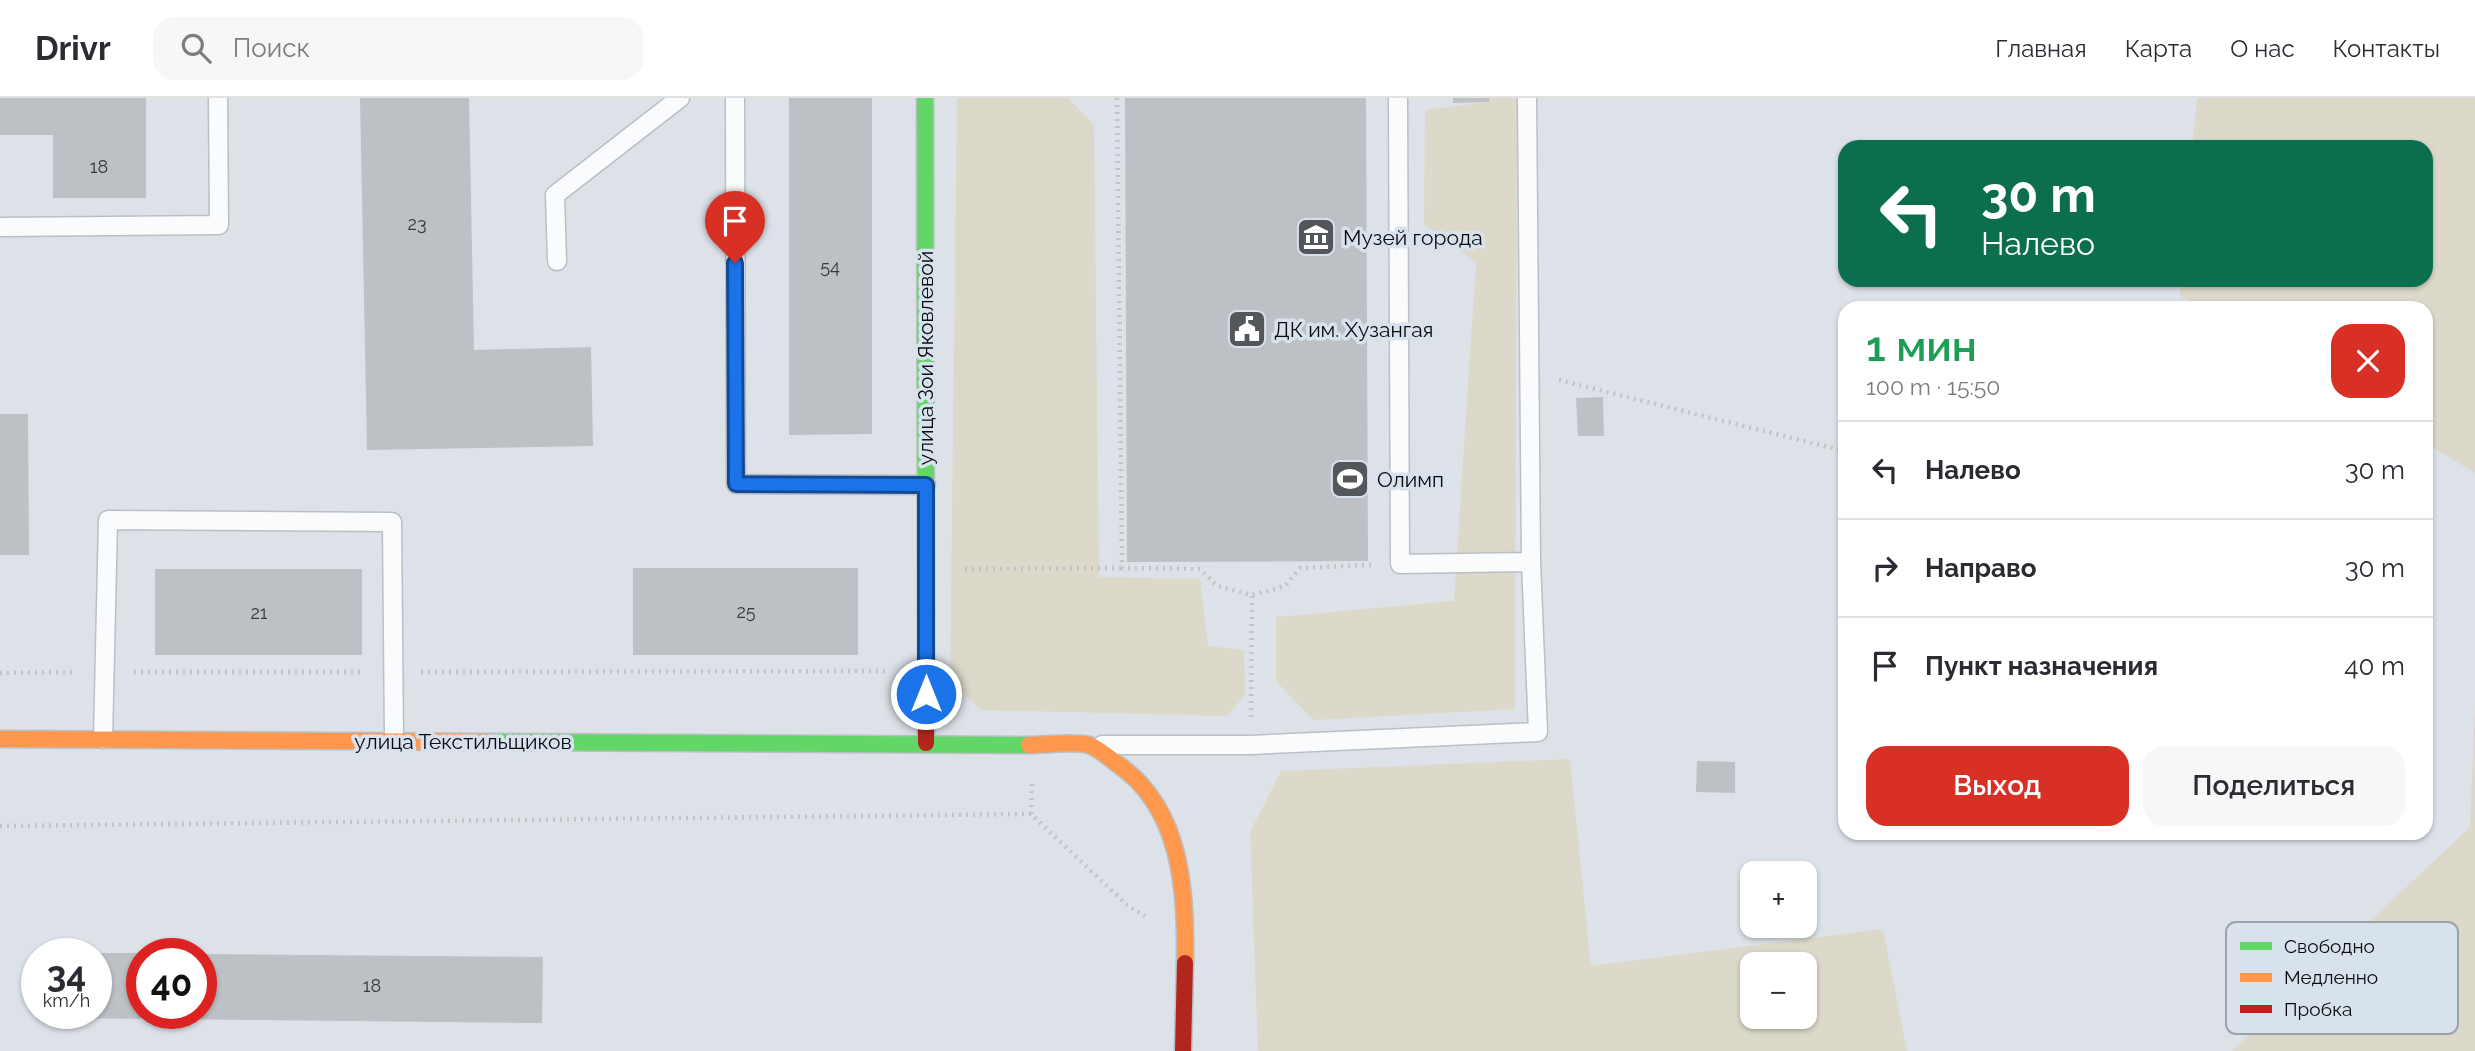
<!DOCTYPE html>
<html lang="ru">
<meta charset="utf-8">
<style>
:root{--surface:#fff;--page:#f7f7f7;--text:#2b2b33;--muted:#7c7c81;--line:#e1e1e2;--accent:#d93025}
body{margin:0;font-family:Raleway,sans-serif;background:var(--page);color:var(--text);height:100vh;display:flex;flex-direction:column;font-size:26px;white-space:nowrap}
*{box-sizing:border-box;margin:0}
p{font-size:23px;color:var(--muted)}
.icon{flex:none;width:38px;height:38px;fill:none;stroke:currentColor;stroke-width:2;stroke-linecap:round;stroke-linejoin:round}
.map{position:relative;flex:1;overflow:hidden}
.drawer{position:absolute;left:1838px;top:203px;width:595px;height:539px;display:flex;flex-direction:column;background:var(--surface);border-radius:21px;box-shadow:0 2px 5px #0004}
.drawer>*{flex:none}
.banner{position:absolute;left:1838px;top:42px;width:595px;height:147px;border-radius:21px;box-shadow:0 2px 5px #0004;background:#0b6e4f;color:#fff;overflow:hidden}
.fabs{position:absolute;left:1740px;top:763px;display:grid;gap:14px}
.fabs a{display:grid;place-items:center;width:77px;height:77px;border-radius:14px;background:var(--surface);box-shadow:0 2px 5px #0004;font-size:35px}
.speed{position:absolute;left:21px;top:840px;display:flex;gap:14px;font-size:35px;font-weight:700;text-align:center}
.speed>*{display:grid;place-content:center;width:91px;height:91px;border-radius:50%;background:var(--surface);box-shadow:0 2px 5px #0004;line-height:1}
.speed small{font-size:18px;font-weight:400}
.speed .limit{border:10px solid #d22;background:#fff;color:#111}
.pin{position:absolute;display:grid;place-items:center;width:60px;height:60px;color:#fff;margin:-72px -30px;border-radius:50% 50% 50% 0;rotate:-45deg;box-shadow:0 0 7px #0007}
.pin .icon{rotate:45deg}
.me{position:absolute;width:77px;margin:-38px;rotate:0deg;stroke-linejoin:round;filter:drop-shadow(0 0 5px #0008)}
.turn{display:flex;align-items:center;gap:24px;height:147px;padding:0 28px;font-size:32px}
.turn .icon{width:91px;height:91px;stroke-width:2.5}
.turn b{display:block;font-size:49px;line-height:60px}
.round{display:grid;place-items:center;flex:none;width:74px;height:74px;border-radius:21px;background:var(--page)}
.headline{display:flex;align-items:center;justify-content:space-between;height:119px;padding:0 28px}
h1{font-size:42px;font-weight:600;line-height:52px;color:#1e9e55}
.button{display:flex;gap:14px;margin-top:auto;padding:14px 28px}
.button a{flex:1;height:80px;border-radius:21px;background:var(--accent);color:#fff;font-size:28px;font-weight:600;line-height:80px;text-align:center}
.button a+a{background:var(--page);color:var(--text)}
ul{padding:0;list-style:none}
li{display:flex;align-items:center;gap:21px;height:98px;padding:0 28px;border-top:2px solid var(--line)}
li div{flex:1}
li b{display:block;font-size:26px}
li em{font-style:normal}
header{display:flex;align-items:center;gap:42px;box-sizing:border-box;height:98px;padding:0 35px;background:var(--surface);border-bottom:2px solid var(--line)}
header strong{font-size:33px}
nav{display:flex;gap:38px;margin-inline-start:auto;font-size:24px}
.search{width:490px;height:63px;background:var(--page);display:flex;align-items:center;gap:18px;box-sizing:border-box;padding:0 24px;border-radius:21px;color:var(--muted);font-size:26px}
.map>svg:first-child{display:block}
.green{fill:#dcd9ca;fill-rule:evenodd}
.building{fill:#bdc1c6}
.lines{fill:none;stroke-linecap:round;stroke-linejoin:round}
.lane-casing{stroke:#bbbfc4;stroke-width:21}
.fast-casing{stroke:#bbbfc4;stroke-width:19}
.slow-casing{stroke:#bbbfc4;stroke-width:19}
.jam-casing{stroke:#bbbfc4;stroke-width:19}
.path{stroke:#c1c3c4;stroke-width:4.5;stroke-dasharray:2 5;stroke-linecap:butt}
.lane{stroke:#fafbfc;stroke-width:18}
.fast{stroke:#63d668;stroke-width:16}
.slow{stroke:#ff974d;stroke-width:16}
.jam{stroke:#b3261e;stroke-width:16}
.route-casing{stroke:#114b97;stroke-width:18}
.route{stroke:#1a73e8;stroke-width:12}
.labels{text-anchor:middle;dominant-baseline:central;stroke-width:7;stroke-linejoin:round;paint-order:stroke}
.number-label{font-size:18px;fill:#36393d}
.poi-label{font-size:21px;fill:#090c0f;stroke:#d8e2ed;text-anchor:start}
.street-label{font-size:21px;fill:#090c0f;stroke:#d8e2ed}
.key{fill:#d8e2ed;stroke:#9aa2aa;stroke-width:2}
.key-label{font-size:19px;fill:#090c0f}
</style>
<header>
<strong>Drivr</strong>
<div class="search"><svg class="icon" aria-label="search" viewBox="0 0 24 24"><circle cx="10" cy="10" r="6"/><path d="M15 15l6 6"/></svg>Поиск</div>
<nav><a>Главная</a><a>Карта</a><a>О нас</a><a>Контакты</a></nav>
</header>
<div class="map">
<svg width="2475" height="953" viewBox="0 0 2475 953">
<rect width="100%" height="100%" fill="#dde2e8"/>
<path class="green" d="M957,0H1068L1094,27L1099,479L1200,481L1208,548L1244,552L1245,597L1227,618L981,612L950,584Z
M1489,0H1517L1515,611L1313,622L1276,583V519L1454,503L1476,164L1424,126L1425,12L1488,4Z
M2197,0H2475V375L2426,345V210H2201L2180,198L2181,182H2426V49H2192Z
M2475,604V953H2232L2470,729Z
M1570,661L1591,868L1883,831L1907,953H1258L1250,734L1281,673ZM1804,866V919H1752V866Z"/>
<path class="building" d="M0,0H146V100H53V37H0Z
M360,0H469L474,252L591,249L593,348L367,352Z
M789,0H872V336L789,337Z
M1125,0H1366L1368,463L1127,464Z
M1453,0H1489V4L1453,5Z
M1603,299L1604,338H1578L1576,300Z
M0,316H28L29,457H0Z
M633,470H858V557H633Z
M155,471H362V557H155Z
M1697,663L1735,664V695L1696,694Z
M96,855H142V915H201V856L543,859L542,925L53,920V915H96Z"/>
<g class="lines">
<g class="lane-casing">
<path id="lane" d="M735,0L736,386L926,387
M1398,0L1400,466L1531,464
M0,129L219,127L218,0
M557,163L555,97L680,0
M103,641L108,422L392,424L394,642
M1102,647H1250L1538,634L1531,464L1527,0"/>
</g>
<g class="fast-casing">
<path id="fast" d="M925,0L926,513
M490,644L1029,647"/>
</g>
<g class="slow-casing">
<path id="slow" d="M0,641L490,644
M1029,647C1045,647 1075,643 1089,647C1098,650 1108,659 1116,665C1182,709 1186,792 1185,865"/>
</g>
<g class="jam-casing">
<path id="jam" d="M926,513V645
M1183,953L1185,865"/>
</g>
<path class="path" d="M1117,0L1122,470L1200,471L1217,488L1252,497L1285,488L1300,470L1371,467
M1559,282L1844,353
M965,471L1122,470
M134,574H363
M421,574L888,573
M0,575L76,574
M1251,619L1252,497
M1031,716L1032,685
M0,728L1031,716L1128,808L1145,818"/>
<use href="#lane" class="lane"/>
<use href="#fast" class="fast"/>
<use href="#slow" class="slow"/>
<use href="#jam" class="jam"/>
</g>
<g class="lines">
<g class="route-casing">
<path id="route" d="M735,165L736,386L926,387V596"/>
</g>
<use href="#route" class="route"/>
</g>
<defs>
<g id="museum-square" transform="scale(2.0125)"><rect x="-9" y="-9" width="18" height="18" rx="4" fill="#53575b" stroke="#d8e2ed"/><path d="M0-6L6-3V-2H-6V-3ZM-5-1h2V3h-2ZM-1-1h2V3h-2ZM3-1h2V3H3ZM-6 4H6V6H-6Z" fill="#fff"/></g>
<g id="civic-square" transform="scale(2.0125)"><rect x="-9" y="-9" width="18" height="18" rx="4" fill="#53575b" stroke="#d8e2ed"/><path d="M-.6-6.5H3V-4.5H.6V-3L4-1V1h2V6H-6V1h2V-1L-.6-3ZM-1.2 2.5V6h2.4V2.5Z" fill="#fff"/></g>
<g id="stadium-square" transform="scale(2.0125)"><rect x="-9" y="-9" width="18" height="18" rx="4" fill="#53575b" stroke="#d8e2ed"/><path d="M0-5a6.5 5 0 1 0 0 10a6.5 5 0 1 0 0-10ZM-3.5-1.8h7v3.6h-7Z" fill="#fff"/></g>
</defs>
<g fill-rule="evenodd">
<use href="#museum-square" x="1316" y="139"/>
<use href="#civic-square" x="1247" y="231"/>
<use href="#stadium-square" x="1350" y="381"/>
</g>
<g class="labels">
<g class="number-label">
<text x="99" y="68">18</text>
<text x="417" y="125">23</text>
<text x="830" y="168">54</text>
<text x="746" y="513">25</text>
<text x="259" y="514">21</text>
<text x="372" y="887">18</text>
</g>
<g class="poi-label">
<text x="1343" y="139">Музей города</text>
<text x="1274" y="231">ДК им. Хузангая</text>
<text x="1377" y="381">Олимп</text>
</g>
<g class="street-label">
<text transform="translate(925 260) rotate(-90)">улица Зои Яковлевой</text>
<text x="463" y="643">улица Текстильщиков</text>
</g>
</g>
<rect x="2226" y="824" width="232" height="112" rx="10" class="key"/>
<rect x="2240" y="844" width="32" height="8" fill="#63d668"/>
<rect x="2240" y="875" width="32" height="9" fill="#ff974d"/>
<rect x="2240" y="907" width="32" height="8" fill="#b3261e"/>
<g class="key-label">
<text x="2284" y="855">Свободно</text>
<text x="2284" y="886">Медленно</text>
<text x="2284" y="918">Пробка</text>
</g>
</svg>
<div class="fabs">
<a>+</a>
<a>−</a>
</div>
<div class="speed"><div>34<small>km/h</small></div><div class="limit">40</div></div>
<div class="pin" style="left:735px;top:165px;background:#d93025"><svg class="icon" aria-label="arrive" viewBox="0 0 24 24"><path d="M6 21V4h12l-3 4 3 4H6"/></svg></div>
<svg class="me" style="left:926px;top:596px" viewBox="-20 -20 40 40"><circle r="17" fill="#1a73e8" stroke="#fff" stroke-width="3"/><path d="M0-11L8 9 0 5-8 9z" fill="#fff"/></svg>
<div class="banner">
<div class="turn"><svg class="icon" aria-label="left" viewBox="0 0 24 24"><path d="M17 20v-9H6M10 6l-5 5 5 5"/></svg><div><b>30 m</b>Налево</div></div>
</div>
<section class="drawer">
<div class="headline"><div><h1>1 мин</h1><p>100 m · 15:50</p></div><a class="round" style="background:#d93025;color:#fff"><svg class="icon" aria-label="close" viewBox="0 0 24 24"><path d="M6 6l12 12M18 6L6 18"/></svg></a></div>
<ul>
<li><svg class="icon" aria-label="left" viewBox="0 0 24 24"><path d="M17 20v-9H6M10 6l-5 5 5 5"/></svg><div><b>Налево</b></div><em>30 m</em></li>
<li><svg class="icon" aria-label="right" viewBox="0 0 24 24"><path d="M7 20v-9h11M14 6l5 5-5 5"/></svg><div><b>Направо</b></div><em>30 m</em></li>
<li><svg class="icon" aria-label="arrive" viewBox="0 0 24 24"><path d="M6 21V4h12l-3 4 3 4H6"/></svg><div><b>Пункт назначения</b></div><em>40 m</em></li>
</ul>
<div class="button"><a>Выход</a><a>Поделиться</a></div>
</section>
</div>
